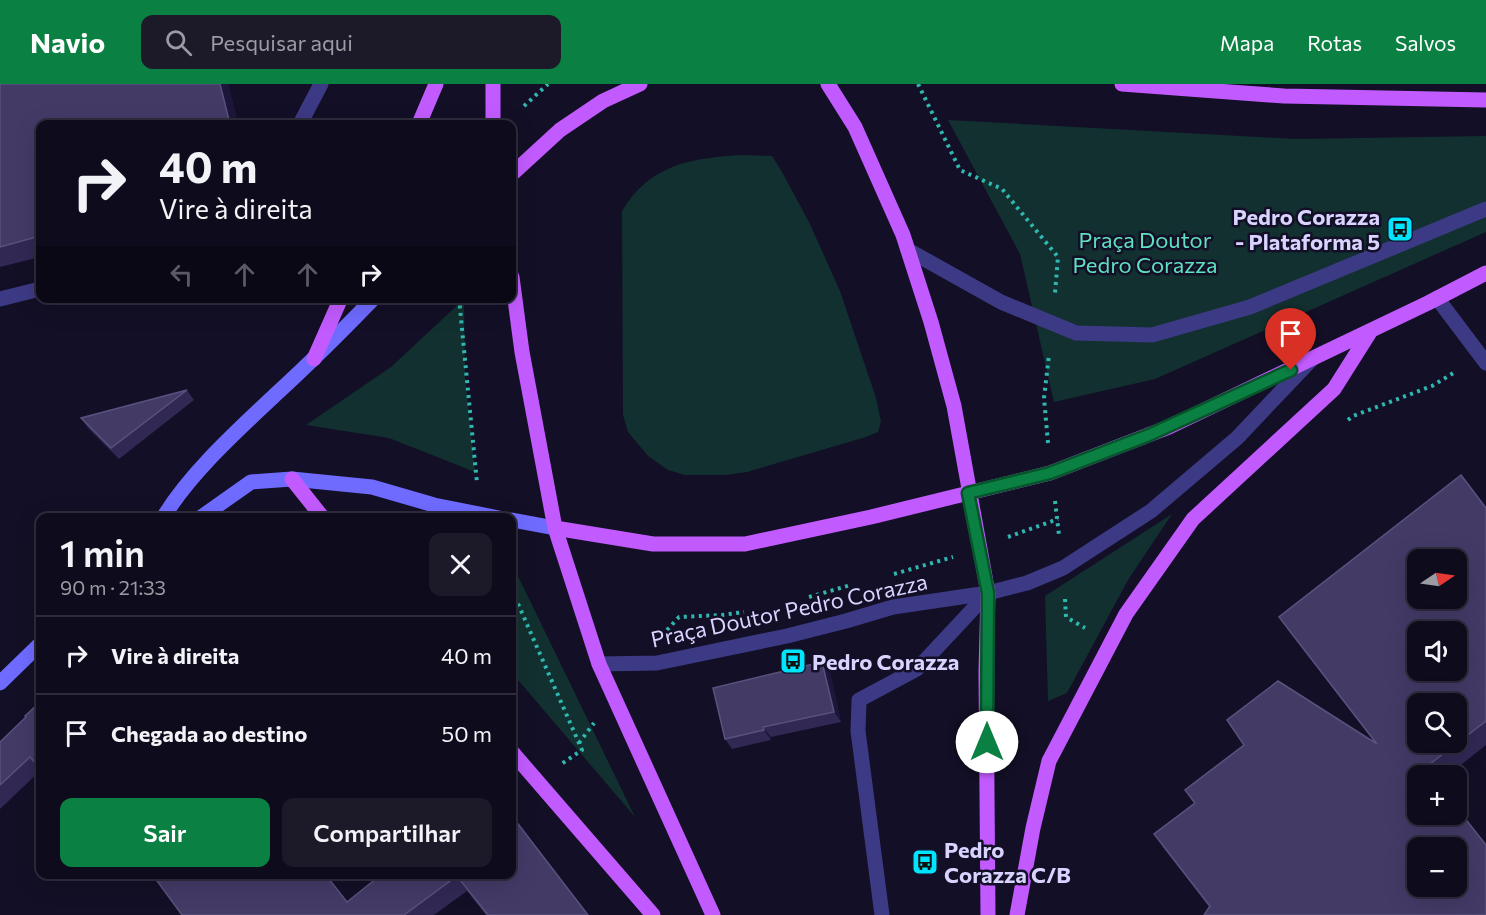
<!DOCTYPE html>
<html lang="pt">
<meta charset="utf-8">
<style>
:root{--surface:#0e0b1c;--page:#1c1929;--text:#f1f3f6;--muted:#9b9ba3;--line:#2e2b3b;--accent:#0b8043}
body{margin:0;font-family:Commissioner,sans-serif;background:var(--page);color:var(--text);height:100vh;display:flex;flex-direction:column;font-size:22px;white-space:nowrap}
*{box-sizing:border-box;margin:0}
p{font-size:20px;color:var(--muted)}
.icon{flex:none;width:33px;height:33px;fill:none;stroke:currentColor;stroke-width:2;stroke-linecap:round;stroke-linejoin:round}
.map{position:relative;flex:1;overflow:hidden}
.details{position:absolute;left:36px;top:429px;width:480px;height:366px;display:flex;flex-direction:column;background:var(--surface);border-radius:12px;box-shadow:0 6px 24px #0002,0 0 0 2px var(--line)}
.details>*{flex:none}
.guide{position:absolute;left:36px;top:36px;width:480px;height:183px;border-radius:12px;box-shadow:0 6px 24px #0002,0 0 0 2px var(--line);background:#0e0b1c;color:var(--text);overflow:hidden}
.needle{width:39px;rotate:77deg}
.fabs{position:absolute;left:1407px;top:465px;display:grid;gap:12px}
.fabs a{display:grid;place-items:center;width:60px;height:60px;border-radius:12px;background:var(--surface);box-shadow:0 6px 24px #0002,0 0 0 2px var(--line);font-size:30px}
.pin{position:absolute;display:grid;place-items:center;width:51px;height:51px;color:#fff;margin:-62px -26px;border-radius:50% 50% 50% 0;rotate:-45deg;box-shadow:0 0 6px #0007}
.pin .icon{rotate:45deg}
.me{position:absolute;width:66px;margin:-33px;rotate:0deg;stroke-linejoin:round;filter:drop-shadow(0 0 4px #0008)}
.turn{display:flex;align-items:center;gap:21px;height:126px;padding:0 24px;font-size:27px}
.turn .icon{width:78px;height:78px;stroke-width:2.5}
.turn b{display:block;font-size:42px;line-height:51px}
.lanes{display:flex;align-items:center;height:57px;padding:0 24px;background:#0003;justify-content:center;gap:30px;direction:ltr}
.lanes .off{opacity:.35}
.round{display:grid;place-items:center;flex:none;width:63px;height:63px;border-radius:12px;background:var(--page)}
.overview{display:flex;align-items:center;justify-content:space-between;height:102px;padding:0 24px}
h1{font-size:36px;font-weight:600;line-height:45px}
.primary-button{display:flex;gap:12px;margin-top:auto;padding:12px 24px}
.primary-button a{flex:1;height:69px;border-radius:12px;background:var(--accent);color:#fff;font-size:24px;font-weight:600;line-height:69px;text-align:center}
.primary-button a+a{background:var(--page);color:var(--text)}
ul{padding:0;list-style:none}
li{display:flex;align-items:center;gap:18px;height:78px;padding:0 24px;border-top:2px solid var(--line)}
li div{flex:1}
li b{display:block;font-size:22px}
li em{font-style:normal}
header{display:flex;align-items:center;gap:36px;box-sizing:border-box;height:84px;padding:0 30px;background:var(--accent);color:#fff}
header strong{font-size:28px}
nav{display:flex;gap:33px;margin-inline-start:auto;font-size:21px}
.search{width:420px;height:54px;background:var(--page);display:flex;align-items:center;gap:15px;box-sizing:border-box;padding:0 21px;border-radius:12px;color:var(--muted);font-size:22px}
.map>svg:first-child{display:block}
.green{fill:#12302f}
.lines{fill:none;stroke-linecap:round;stroke-linejoin:round}
.path{stroke:#2fb8b0;stroke-width:4;stroke-dasharray:3 4.5;stroke-linecap:butt}
.lane{stroke:#3d3a85;stroke-width:15}
.street{stroke:#3d3a85;stroke-width:15}
.secondary{stroke:#6f6bff;stroke-width:15}
.primary{stroke:#c25bff;stroke-width:15}
.wall{fill:#312854}
.shaded-wall{fill:#1d163a}
.building{fill:#433a66;stroke:#5a527e;stroke-width:1.5;fill-rule:evenodd}
.route-casing{stroke:#07532c;stroke-width:15}
.route{stroke:#0b8043;stroke-width:10}
.labels{text-anchor:middle;dominant-baseline:central;stroke-width:5;stroke-linejoin:round;paint-order:stroke}
.poi-label{font-size:22px;font-weight:bold;fill:#d9d4ff;stroke:#130f26;text-anchor:start}
.park-label{font-size:22px;fill:#5fe0c0;stroke:#130f26}
.street-label{font-size:22px;fill:#d9d4ff;stroke:#130f26}
</style>
<header>
<strong>Navio</strong>
<div class="search"><svg class="icon" aria-label="search" viewBox="0 0 24 24"><circle cx="10" cy="10" r="6"/><path d="M15 15l6 6"/></svg>Pesquisar aqui</div>
<nav><a>Mapa</a><a>Rotas</a><a>Salvos</a></nav>
</header>
<div class="map">
<svg width="1486" height="831" viewBox="0 0 1486 831">
<rect width="100%" height="100%" fill="#130f26"/>
<path class="green" d="M948,36L1297,55L1486,52V148L1155,295L1054,318L1020,170Z
M742,71L772,72L782,88L809,138L840,207L876,314L881,337L878,348L866,353L747,388L726,391H685L668,386L648,372L628,348L623,331L622,127C650,80 692,74 742,71Z
M464,215L465,292L475,388L389,354L306,341L391,283Z
M1172,430L1128,496L1067,609L1048,617L1045,512Z
M512,487L516,488L635,733L512,589Z"/>
<g class="lines">
<path class="path" d="M918,0L960,86L1002,105L1058,173L1055,209
M524,22L548,0
M459,214L477,399
M1348,336L1353,332L1432,302L1455,288
M1048,359L1044,314L1049,271
M1055,417L1059,451
M1008,453L1058,435
M894,490L953,473
M512,506L582,666L560,681
M809,513L851,501
M1065,515L1066,533L1085,544
M667,546L679,533L722,531L744,528
M579,659L594,639"/>
<path class="lane" d="M300,40L321,0
M908,166L1001,218L1076,249L1152,251L1250,223L1486,125
M0,215L40,205
M599,580L657,579L787,552L846,537L893,523L988,509L1027,499L1063,484L1151,427L1237,354L1311,276
M882,831L858,647L859,616L917,585L988,509"/>
<path class="street" d="M1437,214L1486,279"/>
<path class="secondary" d="M163,434C189,390 238,346 275,311C309,280 342,247 374,214
M200,434L251,398L292,395L372,403L434,421L499,434
M512,436L555,444
M0,599L40,560"/>
<path class="primary" d="M828,0L855,43L903,151L931,238L954,322L988,509L986,588L988,831
M1122,0L1284,12L1486,16
M419,40L436,0
M493,40V0
M512,90L560,46L603,17L640,0
M512,193L522,268L555,444L599,580L614,613L713,831
M314,275L341,214
M292,395L323,434
M555,444L653,460H745L871,433L1050,389L1169,343L1428,219L1486,189
M512,668L653,831
M1017,831L1033,744L1049,677L1126,530L1193,435L1334,305L1370,248"/>
</g>
<path class="wall" d="M0,0H228L238,40H40V173L0,183Z
M187,306L194,316L119,375L88,344L81,334Z
M1486,424V661L1447,692H1418L1209,823L1165,766L1154,750L1194,719L1185,706L1244,661L1375,659L1290,549L1279,533Z
M822,578L830,589L841,638L771,653V656L732,665L725,655Z
M40,618V687L0,725V658L26,633Z
M382,790H512L588,831H486L467,807L434,831H181L347,818Z"/>
<path class="shaded-wall" d="M220,0H228L238,40H230Z
M822,578L830,589L841,638L834,628Z
M763,643L771,653V656L764,646Z"/>
<path class="building" d="M0,0H220L230,40H40V152L0,163Z
M187,306L111,364L81,334Z
M1461,391L1486,424V637L1426,683L1432,692H1418V730H1456V723L1486,761V831H1204L1210,822L1154,750L1195,719L1185,706L1244,661L1227,636L1278,597L1377,660L1279,533ZM1418,476H1456V514H1418ZM1418,548H1456V586H1418ZM1418,620H1456V658H1418ZM1418,764H1456V802H1418Z
M822,578L834,628L763,643L764,646L725,655L713,604Z
M40,618V684L30,673L0,701V658L26,633L25,632Z
M512,732L588,831H488L457,792L404,831H182L152,790H325L347,818L382,790H512Z"/>
<g class="lines">
<g class="route-casing">
<path id="route" d="M987,658L988,509L968,409L1050,389L1149,351L1291,286"/>
</g>
<use href="#route" class="route"/>
</g>
<defs>
<g id="bus-square" transform="scale(1.35)"><rect x="-9" y="-9" width="18" height="18" rx="4" fill="#00e5ff" stroke="#130f26"/><path d="M-5-6H5V4H4V6H2V4H-2V6H-4V4H-5ZM-3.5-4V0h7V-4ZM-3.5 1.2v1.5H-2V1.2ZM2 1.2v1.5H3.5V1.2Z" fill="#111"/></g>
</defs>
<g fill-rule="evenodd">
<use href="#bus-square" x="1400" y="145"/>
<use href="#bus-square" x="793" y="577"/>
<use href="#bus-square" x="925" y="778"/>
</g>
<g class="labels">
<g class="poi-label">
<text x="1380" y="132" text-anchor="end">Pedro Corazza<tspan x="1380" dy="25">- Plataforma 5</tspan></text>
<text x="812" y="577">Pedro Corazza</text>
<text x="944" y="765">Pedro<tspan x="944" dy="25">Corazza C/B</tspan></text>
</g>
<g class="park-label">
<text x="1145" y="155">Praça Doutor<tspan x="1145" dy="25">Pedro Corazza</tspan></text>
</g>
<g class="street-label">
<text transform="translate(789 526) rotate(-12)">Praça Doutor Pedro Corazza</text>
</g>
</g>
</svg>
<div class="fabs">
<a><svg class="needle" viewBox="-14 -14 28 28"><path d="M0-13l5 13h-10z" fill="#e53935"/><path d="M0 13l5-13h-10z" fill="#9b9ba3"/></svg></a>
<a><svg class="icon" aria-label="sound" viewBox="0 0 24 24"><path d="M4 9h4l5-4v14l-5-4H4zM17 9q2 3 0 6"/></svg></a>
<a><svg class="icon" aria-label="search" viewBox="0 0 24 24"><circle cx="10" cy="10" r="6"/><path d="M15 15l6 6"/></svg></a>
<a>+</a>
<a>−</a>
</div>
<div class="pin" style="left:1291px;top:286px;background:#d93025"><svg class="icon" aria-label="arrive" viewBox="0 0 24 24"><path d="M6 21V4h12l-3 4 3 4H6"/></svg></div>
<svg class="me" style="left:987px;top:658px" viewBox="-20 -20 40 40"><circle r="19" fill="#fff"/><path d="M0-13L10 11 0 6-10 11z" fill="#0b8043"/></svg>
<div class="guide">
<div class="turn"><svg class="icon" aria-label="right" viewBox="0 0 24 24"><path d="M7 20v-9h11M14 6l5 5-5 5"/></svg><div><b>40 m</b>Vire à direita</div></div>
<div class="lanes"><svg class="icon off" aria-label="left" viewBox="0 0 24 24"><path d="M17 20v-9H6M10 6l-5 5 5 5"/></svg><svg class="icon off" aria-label="ahead" viewBox="0 0 24 24"><path d="M12 20V5M6 11l6-6 6 6"/></svg><svg class="icon off" aria-label="ahead" viewBox="0 0 24 24"><path d="M12 20V5M6 11l6-6 6 6"/></svg><svg class="icon" aria-label="right" viewBox="0 0 24 24"><path d="M7 20v-9h11M14 6l5 5-5 5"/></svg></div>
</div>
<section class="details">
<div class="overview"><div><h1>1 min</h1><p>90 m · 21:33</p></div><a class="round"><svg class="icon" aria-label="close" viewBox="0 0 24 24"><path d="M6 6l12 12M18 6L6 18"/></svg></a></div>
<ul>
<li><svg class="icon" aria-label="right" viewBox="0 0 24 24"><path d="M7 20v-9h11M14 6l5 5-5 5"/></svg><div><b>Vire à direita</b></div><em>40 m</em></li>
<li><svg class="icon" aria-label="arrive" viewBox="0 0 24 24"><path d="M6 21V4h12l-3 4 3 4H6"/></svg><div><b>Chegada ao destino</b></div><em>50 m</em></li>
</ul>
<div class="primary-button"><a>Sair</a><a>Compartilhar</a></div>
</section>
</div>
